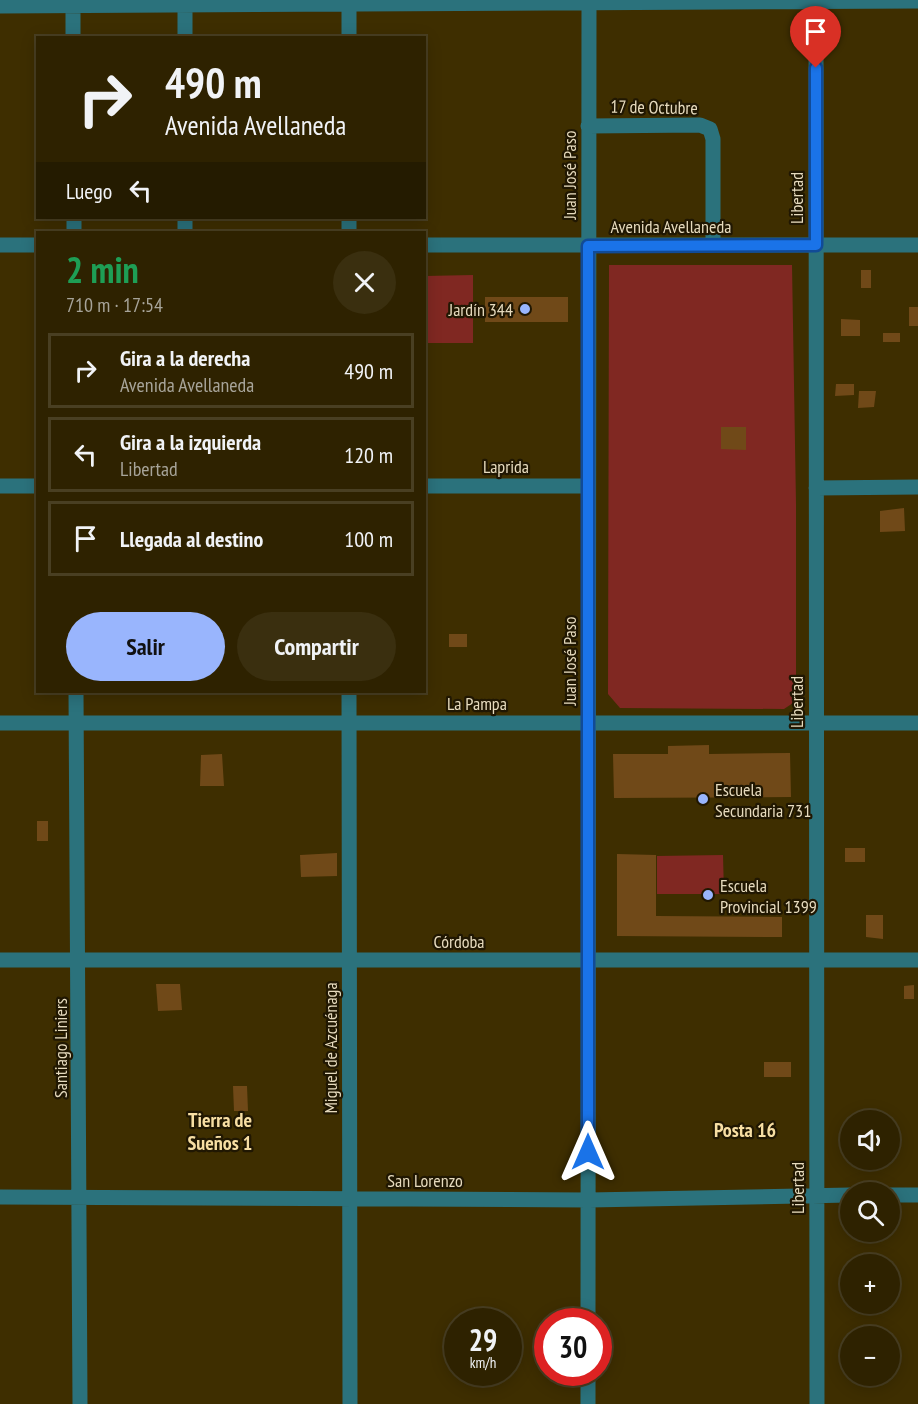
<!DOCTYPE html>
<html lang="es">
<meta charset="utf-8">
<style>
:root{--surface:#2e2200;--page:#3a2f0f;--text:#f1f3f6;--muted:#a7a499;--line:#493f22;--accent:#99b5fd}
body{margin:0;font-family:"PT Sans Narrow",sans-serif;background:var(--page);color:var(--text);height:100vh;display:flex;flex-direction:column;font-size:22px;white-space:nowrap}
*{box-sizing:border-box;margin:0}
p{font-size:20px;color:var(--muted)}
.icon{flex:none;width:33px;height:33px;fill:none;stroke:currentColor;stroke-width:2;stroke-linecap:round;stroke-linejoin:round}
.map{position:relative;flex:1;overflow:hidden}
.sheet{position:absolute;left:36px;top:231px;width:390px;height:462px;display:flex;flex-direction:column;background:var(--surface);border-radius:0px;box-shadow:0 3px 15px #0003,0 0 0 2px var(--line)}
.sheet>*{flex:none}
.banner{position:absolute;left:36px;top:36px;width:390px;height:183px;border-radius:0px;box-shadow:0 3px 15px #0003,0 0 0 2px var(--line);background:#2e2200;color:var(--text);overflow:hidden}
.controls{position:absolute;left:840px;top:1110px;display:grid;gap:12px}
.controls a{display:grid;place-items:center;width:60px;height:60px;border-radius:50%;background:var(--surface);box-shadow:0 3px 15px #0003,0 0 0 2px var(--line);font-size:30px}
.speed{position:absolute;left:444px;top:1308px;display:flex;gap:12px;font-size:30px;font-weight:700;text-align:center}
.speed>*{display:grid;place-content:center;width:78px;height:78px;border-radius:50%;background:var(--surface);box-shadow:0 3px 15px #0003,0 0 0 2px var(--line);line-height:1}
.speed small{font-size:15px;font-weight:400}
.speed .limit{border:9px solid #d22;background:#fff;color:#111}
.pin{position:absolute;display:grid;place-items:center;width:51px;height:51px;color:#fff;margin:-62px -26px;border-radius:50% 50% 50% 0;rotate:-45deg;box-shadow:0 0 6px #0007}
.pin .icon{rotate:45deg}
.me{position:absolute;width:66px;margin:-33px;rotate:0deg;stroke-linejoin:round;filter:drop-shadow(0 0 4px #0008)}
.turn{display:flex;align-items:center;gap:21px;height:126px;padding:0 30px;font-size:27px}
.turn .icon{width:78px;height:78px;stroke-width:2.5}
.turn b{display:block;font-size:42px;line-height:51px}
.then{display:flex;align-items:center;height:57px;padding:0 30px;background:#0003;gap:12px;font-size:22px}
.round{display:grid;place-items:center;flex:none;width:63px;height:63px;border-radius:32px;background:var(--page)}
.overview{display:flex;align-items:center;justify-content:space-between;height:102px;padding:0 30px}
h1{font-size:36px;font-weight:800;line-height:45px;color:#1e9e55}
.primary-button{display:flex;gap:12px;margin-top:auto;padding:12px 30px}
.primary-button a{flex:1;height:69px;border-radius:36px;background:var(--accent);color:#111;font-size:24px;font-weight:800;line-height:69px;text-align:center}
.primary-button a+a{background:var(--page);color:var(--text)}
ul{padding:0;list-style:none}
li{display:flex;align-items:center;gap:18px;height:75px;margin:0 12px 9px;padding:0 18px;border:3px solid var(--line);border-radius:0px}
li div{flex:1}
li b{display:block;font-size:22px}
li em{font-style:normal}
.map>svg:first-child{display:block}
.green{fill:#802822}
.building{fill:#704918}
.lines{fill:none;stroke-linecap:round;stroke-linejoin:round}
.minor{stroke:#2b727c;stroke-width:15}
.route-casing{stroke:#114b97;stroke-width:15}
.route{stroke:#1a73e8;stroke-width:10}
.poi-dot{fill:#99b5fd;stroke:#201702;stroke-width:2}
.labels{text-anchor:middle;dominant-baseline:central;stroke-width:4.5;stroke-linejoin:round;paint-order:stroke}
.street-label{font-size:18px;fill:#e7dbbe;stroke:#201702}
.poi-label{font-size:18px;fill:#e7dbbe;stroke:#201702;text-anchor:start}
.neighbourhood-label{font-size:20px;font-weight:bold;fill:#f7dea3;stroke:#201702}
</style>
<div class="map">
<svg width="918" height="1404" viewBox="0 0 918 1404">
<rect width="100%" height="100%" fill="#3e2e00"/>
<path class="green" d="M609,265H792L796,504V701L784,709L620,708L608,694Z
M473,275V343H425V276Z
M723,855L724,894H657V856Z"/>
<path class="building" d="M861,270H871V288H861Z
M485,297H568V322H485Z
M909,307H918V326H909Z
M841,319L860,320V336H841Z
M883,333H900V342H883Z
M836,384H854V395L835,396Z
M859,391H876L874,407L858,408Z
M721,427H746V450L721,449Z
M904,508L905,531L880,532V511Z
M449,634H467V647H449Z
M709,745V754L790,753L791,797L614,798L613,754H668V746Z
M222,754L224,786H200L201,755Z
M37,821H48V841H37Z
M845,848H865V862H845Z
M337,853V876L301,877L300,855Z
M617,854L656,855V916L782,917V937L617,936Z
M866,915H883V939L866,937Z
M156,984H180L182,1010L158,1011Z
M914,985V999H904V986Z
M764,1062H791V1077H764Z
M233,1086H247L248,1111H234Z"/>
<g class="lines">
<path class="minor" d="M73,0V38
M349,0V38
M816,0L817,1404
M0,6L918,1
M185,38V5
M588,126L700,125L710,129L713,139V245
M74,218V232
M349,218V232
M185,232V218
M0,245H38
M424,245H918
M0,486H38
M424,486H588
M816,488L918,487
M76,692L80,1404
M349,692L350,1404
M0,723H918
M0,960H918
M890,1195H918
M0,1197L589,1200L850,1195
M588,1322L589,0
M588,1404V1372"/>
</g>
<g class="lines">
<g class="route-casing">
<path id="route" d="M588,1152V246L816,245V68"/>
</g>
<use href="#route" class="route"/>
</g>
<g class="poi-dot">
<circle cx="525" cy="309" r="6"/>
<circle cx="703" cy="799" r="6"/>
<circle cx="708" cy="895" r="6"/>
</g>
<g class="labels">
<g class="street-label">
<text transform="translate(654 107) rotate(1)">17 de Octubre</text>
<text transform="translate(569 175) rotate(-90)">Juan José Paso</text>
<text transform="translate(796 198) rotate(-90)">Libertad</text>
<text x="671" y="226">Avenida Avellaneda</text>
<text x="506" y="466">Laprida</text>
<text transform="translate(569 661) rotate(-90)">Juan José Paso</text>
<text transform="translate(796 702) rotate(-90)">Libertad</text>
<text x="477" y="703">La Pampa</text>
<text x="459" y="941">Córdoba</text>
<text transform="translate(60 1048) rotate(-90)">Santiago Liniers</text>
<text transform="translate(330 1048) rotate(-90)">Miguel de Azcuénaga</text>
<text x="425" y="1180">San Lorenzo</text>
<text transform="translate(797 1188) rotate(-90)">Libertad</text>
</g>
<g class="poi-label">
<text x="513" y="309" text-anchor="end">Jardín 344</text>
<text x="715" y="789">Escuela<tspan x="715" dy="21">Secundaria 731</tspan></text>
<text x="720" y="885">Escuela<tspan x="720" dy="21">Provincial 1399</tspan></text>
</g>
<g class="neighbourhood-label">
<text x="220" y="1120">Tierra de<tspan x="220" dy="23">Sueños 1</tspan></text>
<text x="745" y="1130">Posta 16</text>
</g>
</g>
</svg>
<div class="controls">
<a><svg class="icon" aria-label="sound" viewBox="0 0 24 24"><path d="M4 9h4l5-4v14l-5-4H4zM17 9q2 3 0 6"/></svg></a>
<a><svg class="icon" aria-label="search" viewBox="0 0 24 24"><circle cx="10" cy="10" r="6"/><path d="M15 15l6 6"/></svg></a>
<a>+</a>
<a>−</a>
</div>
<div class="speed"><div>29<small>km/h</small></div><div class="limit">30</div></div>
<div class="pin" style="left:816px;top:68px;background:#d93025"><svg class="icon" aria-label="arrive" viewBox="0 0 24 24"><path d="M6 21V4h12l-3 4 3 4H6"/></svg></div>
<svg class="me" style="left:588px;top:1152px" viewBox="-20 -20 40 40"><path d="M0-17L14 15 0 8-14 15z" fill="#1a73e8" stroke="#fff" stroke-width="4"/></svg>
<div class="banner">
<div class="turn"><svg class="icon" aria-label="right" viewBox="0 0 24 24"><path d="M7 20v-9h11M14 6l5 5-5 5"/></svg><div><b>490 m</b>Avenida Avellaneda</div></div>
<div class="then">Luego<svg class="icon" aria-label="left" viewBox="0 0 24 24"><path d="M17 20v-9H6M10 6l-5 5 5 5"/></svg></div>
</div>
<section class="sheet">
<div class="overview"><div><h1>2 min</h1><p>710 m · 17:54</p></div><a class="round"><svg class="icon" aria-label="close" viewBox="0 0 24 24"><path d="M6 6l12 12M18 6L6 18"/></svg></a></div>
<ul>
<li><svg class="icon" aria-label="right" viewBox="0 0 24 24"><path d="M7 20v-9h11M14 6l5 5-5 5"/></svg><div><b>Gira a la derecha</b><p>Avenida Avellaneda</p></div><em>490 m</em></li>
<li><svg class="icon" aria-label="left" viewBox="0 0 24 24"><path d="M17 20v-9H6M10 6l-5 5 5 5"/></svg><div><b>Gira a la izquierda</b><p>Libertad</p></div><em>120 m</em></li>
<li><svg class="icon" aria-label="arrive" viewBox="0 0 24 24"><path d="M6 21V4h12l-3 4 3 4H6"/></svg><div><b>Llegada al destino</b></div><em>100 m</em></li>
</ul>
<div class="primary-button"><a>Salir</a><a>Compartir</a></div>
</section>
</div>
